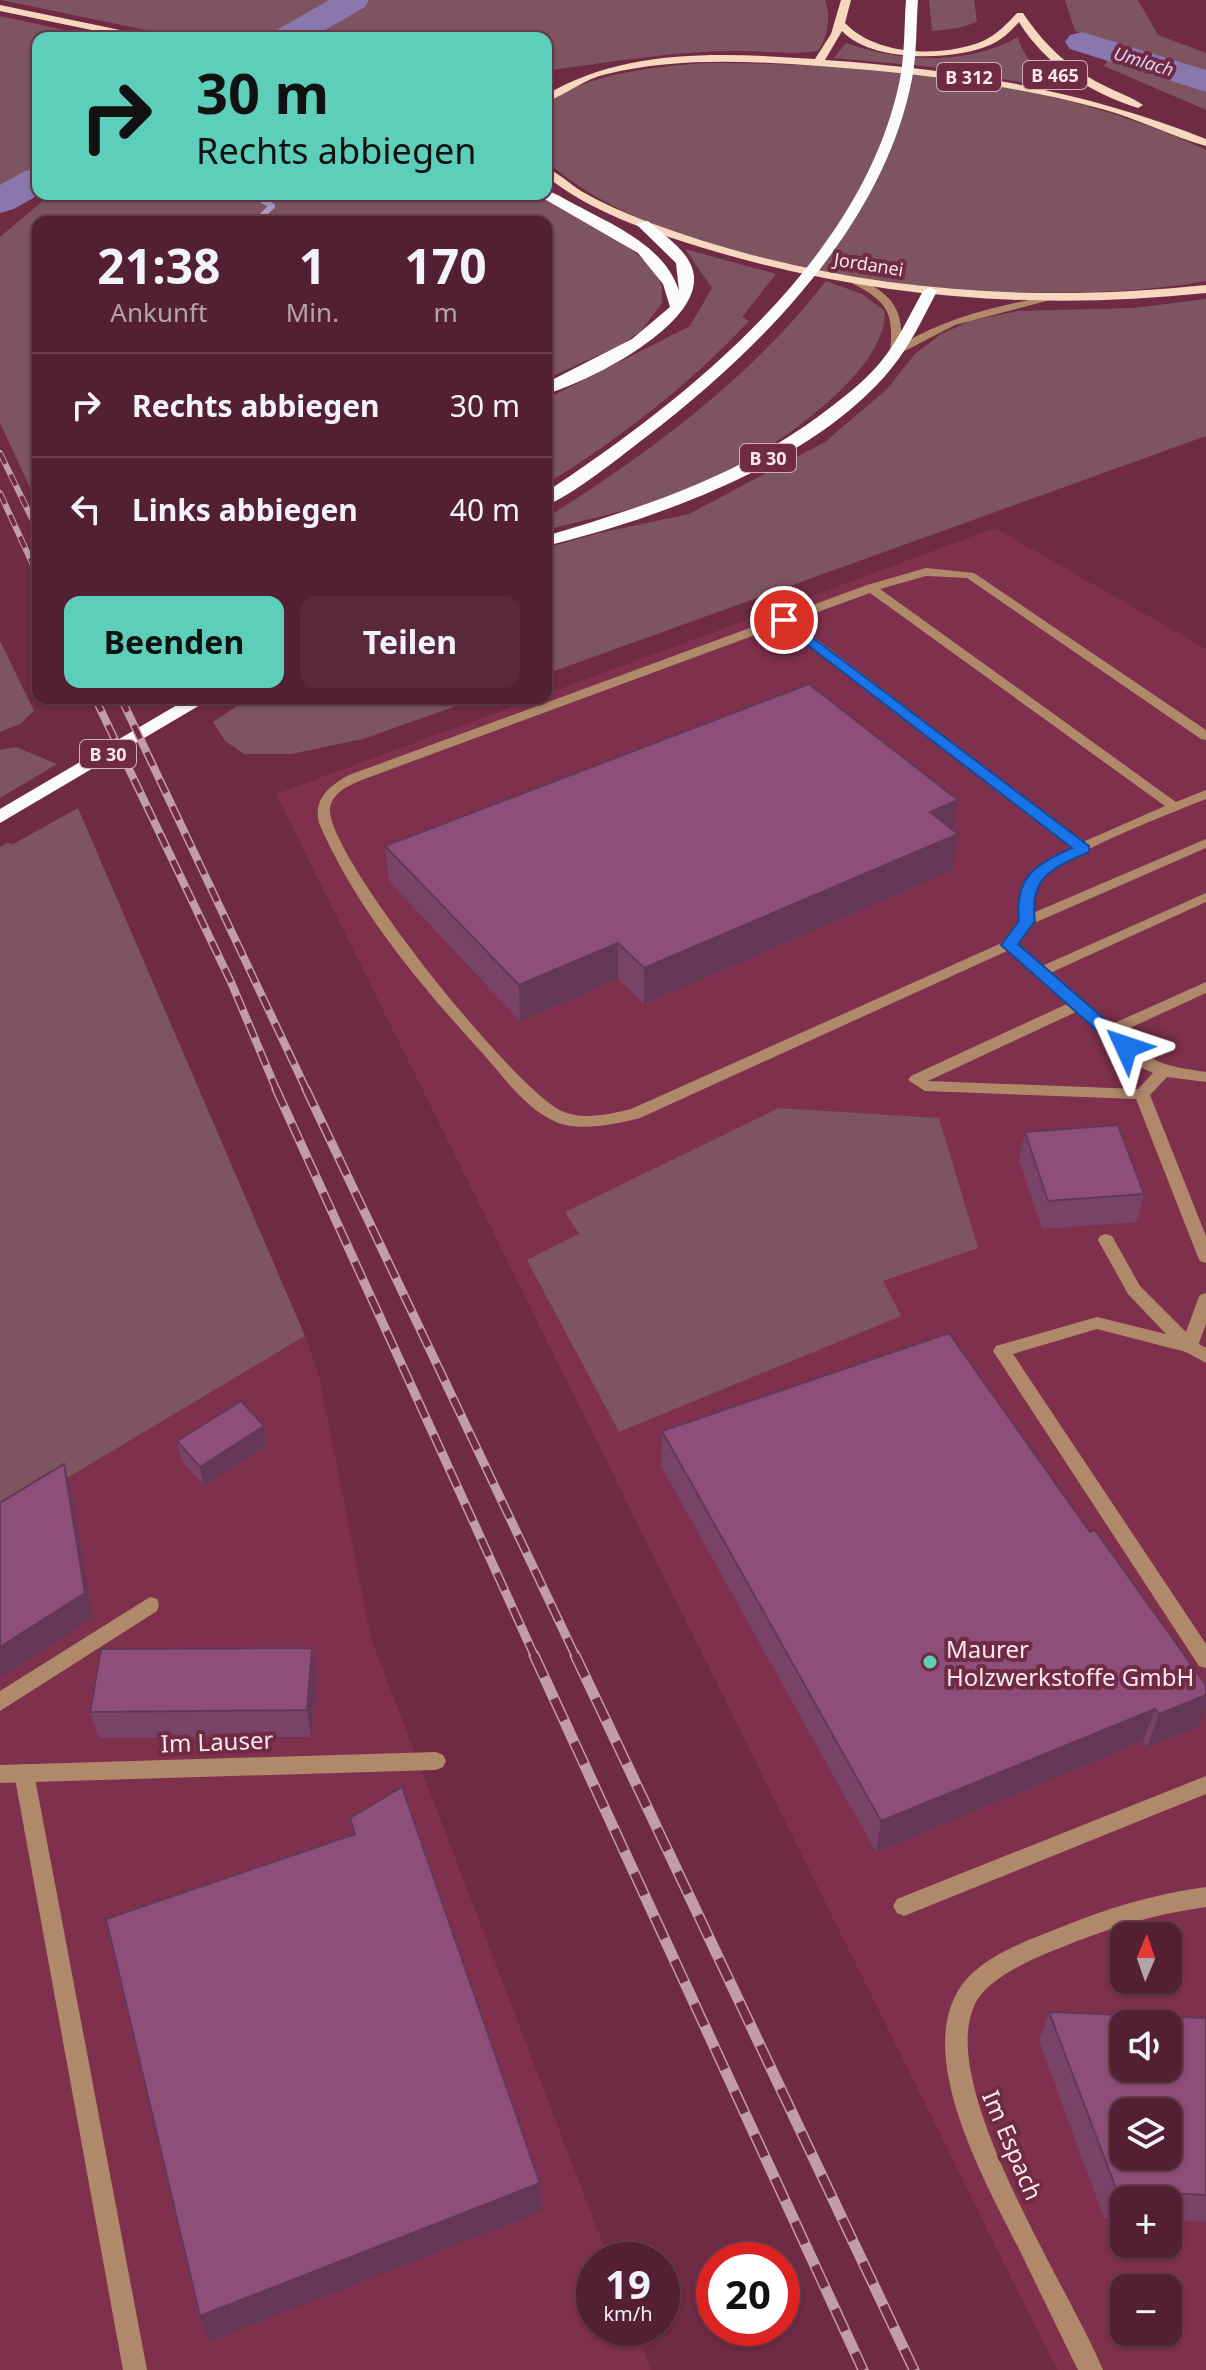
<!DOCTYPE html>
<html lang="de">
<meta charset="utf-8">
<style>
:root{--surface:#532033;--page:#59283b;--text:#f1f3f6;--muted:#b5a3ac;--line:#693e4e;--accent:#5cceba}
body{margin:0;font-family:"Noto Sans",sans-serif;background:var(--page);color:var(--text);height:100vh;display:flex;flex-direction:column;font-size:30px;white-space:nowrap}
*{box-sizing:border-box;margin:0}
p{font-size:26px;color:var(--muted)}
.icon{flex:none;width:44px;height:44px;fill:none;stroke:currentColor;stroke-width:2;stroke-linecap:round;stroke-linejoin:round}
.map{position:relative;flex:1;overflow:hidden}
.drawer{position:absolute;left:32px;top:216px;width:520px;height:488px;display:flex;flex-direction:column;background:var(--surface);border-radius:16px;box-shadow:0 2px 6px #0004,0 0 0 2px var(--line)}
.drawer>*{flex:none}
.banner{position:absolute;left:32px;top:32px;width:520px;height:168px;border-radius:16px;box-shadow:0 2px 6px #0004,0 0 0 2px var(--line);background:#5cceba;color:#111;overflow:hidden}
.needle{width:52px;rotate:2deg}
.buttons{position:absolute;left:1110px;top:1922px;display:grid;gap:16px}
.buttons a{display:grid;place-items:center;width:72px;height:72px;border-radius:16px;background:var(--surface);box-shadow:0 2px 6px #0004,0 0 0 2px var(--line);font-size:40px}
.speed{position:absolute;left:576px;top:2242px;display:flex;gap:16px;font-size:40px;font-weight:700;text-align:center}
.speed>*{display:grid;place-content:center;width:104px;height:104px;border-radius:50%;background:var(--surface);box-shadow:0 2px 6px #0004,0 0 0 2px var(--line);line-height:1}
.speed small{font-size:20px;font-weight:400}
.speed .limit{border:12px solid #d22;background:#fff;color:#111}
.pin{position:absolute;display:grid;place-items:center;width:68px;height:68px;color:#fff;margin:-34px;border:4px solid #fff;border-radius:50%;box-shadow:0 2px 8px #0007}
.me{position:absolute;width:88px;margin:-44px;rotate:312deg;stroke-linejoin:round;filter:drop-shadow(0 0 6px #0008)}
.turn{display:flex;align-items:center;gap:28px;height:168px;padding:0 32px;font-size:36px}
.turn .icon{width:104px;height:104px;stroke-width:2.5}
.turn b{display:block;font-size:56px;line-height:68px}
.eta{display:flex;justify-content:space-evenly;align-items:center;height:136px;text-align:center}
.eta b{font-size:48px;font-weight:700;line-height:56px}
.button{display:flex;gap:16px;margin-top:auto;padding:16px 32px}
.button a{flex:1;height:92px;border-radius:16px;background:var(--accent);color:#111;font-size:32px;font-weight:700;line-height:92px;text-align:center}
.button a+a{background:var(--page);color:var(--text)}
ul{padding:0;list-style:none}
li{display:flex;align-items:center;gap:24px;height:104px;padding:0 32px;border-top:2px solid var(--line)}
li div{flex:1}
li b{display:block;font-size:30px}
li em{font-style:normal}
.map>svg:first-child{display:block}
.built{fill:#7e304d;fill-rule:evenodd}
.green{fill:#7e5461}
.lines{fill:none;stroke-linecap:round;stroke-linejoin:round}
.stream{stroke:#ab99c0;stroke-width:6}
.river{fill:#8a77ad;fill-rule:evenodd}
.lane{fill:#b0896b;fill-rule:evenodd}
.street{fill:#b0896b;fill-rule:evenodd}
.primary{fill:#f7d7be;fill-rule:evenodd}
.highway{fill:#fbfbfb;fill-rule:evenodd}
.rail-far3-casing{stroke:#c29ca9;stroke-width:6}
.rail-far2-casing{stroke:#c29ca9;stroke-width:8}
.rail-far1-casing{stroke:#c29ca9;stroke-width:9}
.rail-casing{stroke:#c29ca9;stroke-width:11}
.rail-far3{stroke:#6f2a44;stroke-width:4;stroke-dasharray:12;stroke-linecap:butt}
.rail-far2{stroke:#6f2a44;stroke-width:5;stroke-dasharray:15;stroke-linecap:butt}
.rail-far1{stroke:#6f2a44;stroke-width:6;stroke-dasharray:19;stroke-linecap:butt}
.rail{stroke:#6f2a44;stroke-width:8;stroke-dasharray:24;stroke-linecap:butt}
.wall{fill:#794368}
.shaded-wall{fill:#633755}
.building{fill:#8d4e79;stroke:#633755;stroke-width:2;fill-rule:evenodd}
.route{fill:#1a73e8;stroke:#114b97;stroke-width:2}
.poi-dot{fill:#5cceba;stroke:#6f2a44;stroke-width:3}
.labels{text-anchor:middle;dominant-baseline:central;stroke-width:8;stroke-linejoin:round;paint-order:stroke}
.far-water-label{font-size:18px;font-style:italic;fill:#ddd3f3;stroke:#6f2a44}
.shield{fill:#6f2a44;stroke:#d0aeba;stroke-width:2}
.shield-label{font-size:18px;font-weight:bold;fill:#f9e7ec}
.far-street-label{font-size:18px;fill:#f9e7ec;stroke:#6f2a44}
.near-poi-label{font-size:24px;fill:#f9e7ec;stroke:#6f2a44;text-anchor:start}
.near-street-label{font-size:24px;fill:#f9e7ec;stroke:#6f2a44}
</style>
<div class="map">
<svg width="1206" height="2370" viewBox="0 0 1206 2370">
<rect width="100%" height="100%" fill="#6f2a44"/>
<path class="built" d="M995,528L1206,649V2370H1057L276,794L536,698H546V694ZM1124,1936H1168V1980H1124ZM1124,2024H1168V2068H1124ZM1124,2112H1168V2156H1124ZM1124,2200H1168V2244H1124ZM1124,2288H1168V2332H1124Z
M305,1336L320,1381L371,1638L609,2260H594V2328H635L651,2370H0V1518Z"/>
<path class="green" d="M1,0H825C831,17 828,36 818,51C790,55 765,51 738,51C673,51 610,62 546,71V38H184Z
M929,0H974L977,22L959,28L932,31Z
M1065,0H1138L1158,35L1206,53V110L1104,66L1117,45L1075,31Z
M0,16L101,38H38V166L0,187Z
M1018,37C1025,64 1048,79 1072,91L933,67L834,58L846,43C899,62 968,66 1018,37Z
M707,63C875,64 1052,77 1206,150V281C1031,313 682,282 546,161V103L549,100C598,72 652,67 707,63Z
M51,194H536L611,235L637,254L653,269L662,286V303L641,331L621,345L546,379V222H38V505L0,423V237Z
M685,249L776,274L742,317L749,321C690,384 620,439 546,484V399L690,326L712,288Z
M826,281L862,294L885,311C887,377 759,458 705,483C656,506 598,516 546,530V518C649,453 751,378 826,281Z
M1206,299V436L546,674V548L599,533L689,514L825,442L887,389L915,354L941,334L970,321L1018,311L1134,308Z
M0,641L34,711L20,724L0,732Z
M249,698H479L363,739L291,754H244L225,741L213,722Z
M16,747L57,764L0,798V750Z
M78,808L305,1336L0,1518V847L7,843L13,844Z
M779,1108L939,1118L978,1248L883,1281L901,1316L619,1432L527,1260L579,1234L565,1212Z"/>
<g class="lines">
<path class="stream" d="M253,194L272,206L256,222H261"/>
<path class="river" d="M329,0H369L365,7L311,38H270L275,31Z
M1082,32L1206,70V92L1070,49L1065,42L1070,35Z
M38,168L40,194L14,209L0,213V185L25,171Z"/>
<path class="lane" d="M852,279C861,279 868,283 876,288C898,302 903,320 901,345C947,317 997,306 1049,296L1054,299L955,325L895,356L890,353C894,312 888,302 852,283Z
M926,568L974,573L1206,730V740L1201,739L967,578L926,576L880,589L1176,802L1206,790V799C1169,814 1060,855 1038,883C1032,891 1032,903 1033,913L1206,839V848L1032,924L1017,944L1042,966L1206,893V902L1050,973L1110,1025L1206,982V993L1119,1033C1155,1064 1159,1065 1206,1072V1082L1167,1077L1150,1095L1206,1236V1263L1200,1261L1198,1257L1136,1099L925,1091L908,1080L911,1076L1067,1004L1007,951L640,1118C617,1124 579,1132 556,1122C526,1109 506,1080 485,1056C422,987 357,911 319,823C313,799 329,786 349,775L867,585ZM870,593L1165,806L1083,842L793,621ZM782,625L1073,848L1039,867L1028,877L1019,895L1020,921L1004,942L631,1109C611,1114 585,1120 564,1112C519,1096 329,858 330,810C331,794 346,787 359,781ZM1076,1012L1138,1066L1153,1073L1138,1089L928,1081Z
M1106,1234L1112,1236L1140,1286L1186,1332L1198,1299L1200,1295L1206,1293V1324L1196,1351L1190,1353L1097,1329L1013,1354L1206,1644V1668L1199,1666L993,1351L996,1346L1097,1317L1166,1334L1128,1294L1098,1240L1100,1236Z
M150,1597L157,1599L159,1605L157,1611L0,1711V1691Z
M24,1764L31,1767L34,1773L147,2370H123L14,1773L17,1767Z
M1206,1776V1794L904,1916L897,1913L893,1906L897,1899Z"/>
<path class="street" d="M1190,1339L1206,1348V1363L1184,1351L1181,1346L1184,1341Z
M436,1752L443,1755L446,1761L443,1767L436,1770L0,1783V1765Z
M1206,1887V1907C1155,1914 1108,1928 1060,1948C1034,1958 987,1978 975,2004C935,2086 1070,2289 1103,2370H1078C1058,2330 1039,2290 1019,2249C987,2185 916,2061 958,1991C977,1959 1021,1943 1054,1930C1104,1909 1153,1894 1206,1887Z"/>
<path class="primary" d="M841,0H851L845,23C876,56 942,58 983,41C996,35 1007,24 1017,13H1023C1044,45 1069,68 1103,85C1116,92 1132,97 1143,105L1138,108C1091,93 1045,65 1019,22C1011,31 1002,40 990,45C953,61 872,63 842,31L825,60C957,69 1083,90 1206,139V146C1171,136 1138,119 1102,109C1010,84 915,73 819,66C749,61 676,57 607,74C584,79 567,94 546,102V95C626,47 725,53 815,59L831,34Z
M0,5L144,35L149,38H130L0,11Z
M546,168C559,173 570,184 581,191C602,203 625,213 648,222C827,289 1017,305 1206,285V293C1034,311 866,298 700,247C646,230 591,212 546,176Z"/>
<path class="highway" d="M906,0H918C916,26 917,54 912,79C884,225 760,350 646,437C625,453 568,499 546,505V492C690,397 864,258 900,79C905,53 904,26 906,0Z
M546,190C558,194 569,202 580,207C617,227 665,247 679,291L676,263L636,224L648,221C663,235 688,250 693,271C707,323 587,383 546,394V383L632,339L670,307L663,284L638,253L541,197L539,194H546Z
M930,287L937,291C923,318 910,346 890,370C814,462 660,518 546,546V536C643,507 736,477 819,416C840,400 862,384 879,364C897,343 909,316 923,291Z
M189,698H212L0,823V809Z"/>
<g class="rail-far3-casing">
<path id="rail-far3" d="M0,453L38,531
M0,493L38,576"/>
</g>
<g class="rail-far2-casing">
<path id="rail-far2" d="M95,698L231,982L277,1091
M121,698L307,1091"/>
</g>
<g class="rail-far1-casing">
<path id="rail-far1" d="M276,1089L535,1657
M306,1089L576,1657"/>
</g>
<g class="rail-casing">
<path id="rail" d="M534,1655L863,2370
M575,1655L914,2370"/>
</g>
<use href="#rail-far3" class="rail-far3"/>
<use href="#rail-far2" class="rail-far2"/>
<use href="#rail-far1" class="rail-far1"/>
<use href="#rail" class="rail"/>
</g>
<path class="wall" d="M954,831L958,834L953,870L644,1004L618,979L520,1021L389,881L385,846Z
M1025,1132L1144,1194L1137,1222L1042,1229L1019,1160Z
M264,1426L267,1445L204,1486L181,1460L177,1441Z
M662,1431L1199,1726L1147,1747L1143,1741L876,1852L661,1466Z
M312,1648L317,1675L311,1737L99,1738L90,1712Z
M1049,2012L1206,2018V2222L1168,2220V2200H1124V2218H1104L1039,2041Z"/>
<path class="shaded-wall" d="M958,800L953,835L930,812Z
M958,834L953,870L644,1004V968Z
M618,943V979L520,1021L519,985Z
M264,1426L267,1445L204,1486L200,1467Z
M64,1464L71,1490L93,1618L0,1678V1647Z
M312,1648L317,1675L311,1737L307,1710Z
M1206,1695V1708L1199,1726L1147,1747L1159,1714Z
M1155,1709L1143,1741L876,1852L881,1821Z
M540,2183L542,2211L210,2341L200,2316Z"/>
<path class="building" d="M809,684L958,800L930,812L958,834L644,968L618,943L519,985L385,846Z
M1118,1125L1144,1194L1048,1201L1025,1132Z
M949,1333L1090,1532L1095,1530L1206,1685V1695L1159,1714L1155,1709L881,1821L662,1431Z
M241,1401L264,1426L200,1467L177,1441Z
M64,1464L85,1593L0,1647V1503Z
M312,1648L307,1710L90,1712L101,1649Z
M402,1787L540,2183L200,2316L106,1919L355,1834L350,1818Z
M1049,2012L1206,2018V2195L1117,2191ZM1124,2024H1168V2068H1124ZM1124,2112H1168V2156H1124Z"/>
<path class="route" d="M784,616L1089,846V852C1052,868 1029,877 1035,921L1018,944L1132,1043L1135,1047L1132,1051H1120L1001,945L1019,921C1014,878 1035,864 1072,848L779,623L777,620Z"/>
<circle class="poi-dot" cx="930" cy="1662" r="8"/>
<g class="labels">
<g class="far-water-label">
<text transform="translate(1144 61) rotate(17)">Umlach</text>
</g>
<g class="shield">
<rect x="1023" y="61" width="64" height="28" rx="6"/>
<rect x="937" y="63" width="64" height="28" rx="6"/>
<rect x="740" y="444" width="56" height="28" rx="6"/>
<rect x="80" y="740" width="56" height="28" rx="6"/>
</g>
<g class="shield-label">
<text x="1055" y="75">B 465</text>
<text x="969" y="77">B 312</text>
<text x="768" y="458">B 30</text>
<text x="108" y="754">B 30</text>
</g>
<g class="far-street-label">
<text transform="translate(869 264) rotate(9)">Jordanei</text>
</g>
<g class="near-poi-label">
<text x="946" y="1648">Maurer<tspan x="946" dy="28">Holzwerkstoffe GmbH</tspan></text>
</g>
<g class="near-street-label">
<text transform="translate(217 1741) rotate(-2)">Im Lauser</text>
<text transform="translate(1013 2145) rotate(67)">Im Espach</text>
</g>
</g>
</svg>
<div class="buttons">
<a><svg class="needle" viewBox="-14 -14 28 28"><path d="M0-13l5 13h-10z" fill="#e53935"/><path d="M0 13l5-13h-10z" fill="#b5a3ac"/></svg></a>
<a><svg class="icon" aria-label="sound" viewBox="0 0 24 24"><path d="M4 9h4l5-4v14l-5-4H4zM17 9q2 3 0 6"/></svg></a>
<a><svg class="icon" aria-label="layers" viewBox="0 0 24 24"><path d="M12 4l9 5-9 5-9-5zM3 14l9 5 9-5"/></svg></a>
<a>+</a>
<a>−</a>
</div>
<div class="speed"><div>19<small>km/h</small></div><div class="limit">20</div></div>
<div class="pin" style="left:784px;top:620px;background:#d93025"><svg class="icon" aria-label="arrive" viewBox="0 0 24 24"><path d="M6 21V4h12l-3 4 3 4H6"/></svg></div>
<svg class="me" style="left:1126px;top:1047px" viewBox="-20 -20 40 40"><path d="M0-17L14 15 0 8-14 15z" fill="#1a73e8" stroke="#fff" stroke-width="4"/></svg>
<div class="banner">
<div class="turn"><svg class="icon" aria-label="right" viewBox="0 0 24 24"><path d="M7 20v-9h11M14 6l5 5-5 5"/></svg><div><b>30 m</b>Rechts abbiegen</div></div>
</div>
<section class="drawer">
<div class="eta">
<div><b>21:38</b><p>Ankunft</p></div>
<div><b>1</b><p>Min.</p></div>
<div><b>170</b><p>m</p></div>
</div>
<ul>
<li><svg class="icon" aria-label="right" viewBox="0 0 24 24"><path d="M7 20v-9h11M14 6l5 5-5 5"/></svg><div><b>Rechts abbiegen</b></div><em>30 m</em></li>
<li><svg class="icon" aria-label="left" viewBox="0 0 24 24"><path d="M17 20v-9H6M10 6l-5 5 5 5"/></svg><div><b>Links abbiegen</b></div><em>40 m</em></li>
</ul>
<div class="button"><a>Beenden</a><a>Teilen</a></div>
</section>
</div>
